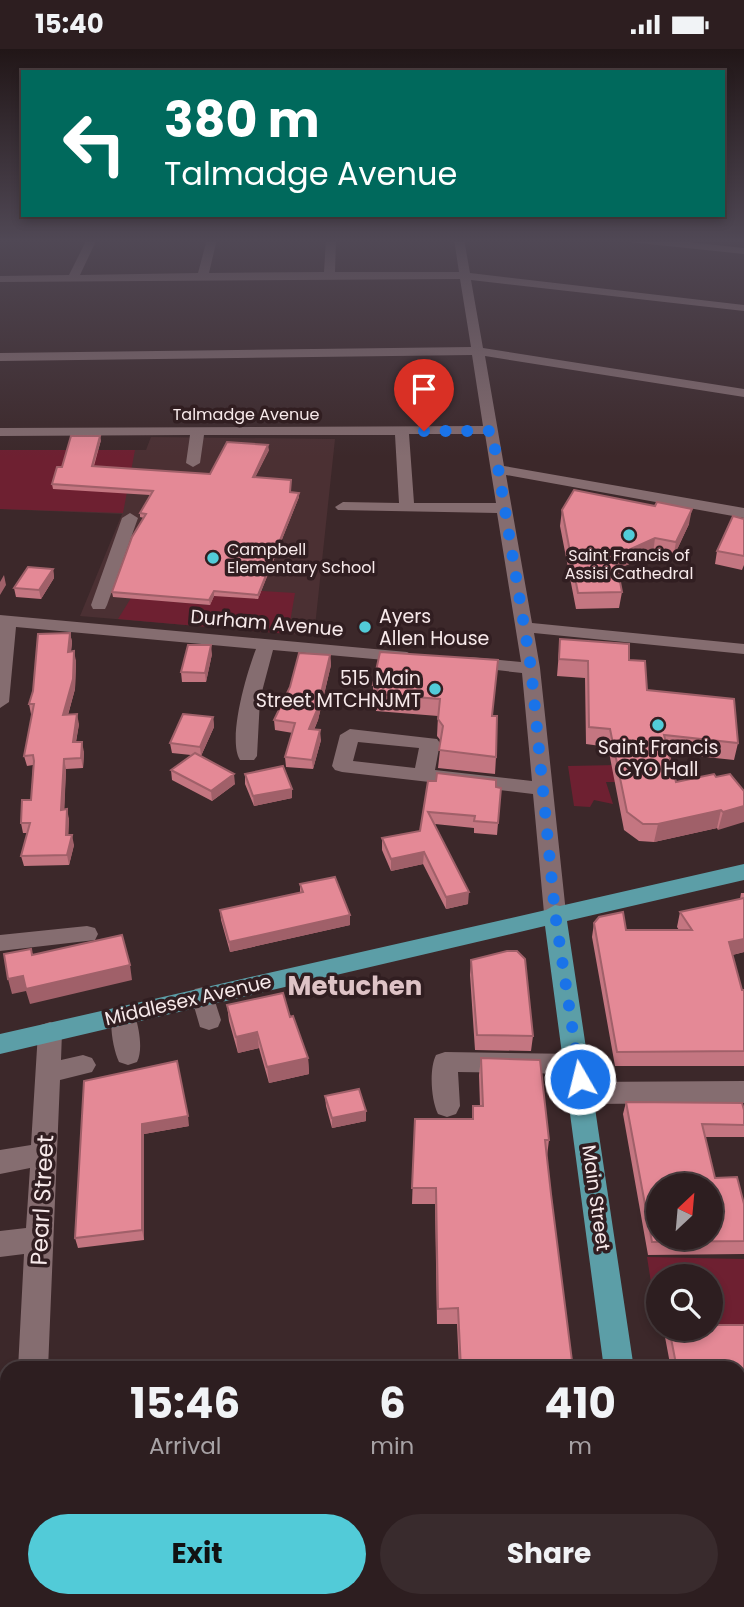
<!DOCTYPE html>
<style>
:root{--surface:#2d1e20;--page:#392b2d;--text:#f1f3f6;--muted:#a7a2a5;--line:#483c3e;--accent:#52cbd8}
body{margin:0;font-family:Poppins,sans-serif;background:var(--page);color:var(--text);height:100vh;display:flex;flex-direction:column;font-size:26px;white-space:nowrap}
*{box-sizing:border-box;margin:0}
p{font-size:23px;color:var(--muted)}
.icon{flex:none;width:38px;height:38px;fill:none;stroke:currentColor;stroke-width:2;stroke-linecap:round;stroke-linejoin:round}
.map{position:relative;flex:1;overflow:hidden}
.panel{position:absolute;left:0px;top:1312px;width:746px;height:247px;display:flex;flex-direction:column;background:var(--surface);border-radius:21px 21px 0 0;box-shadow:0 4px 10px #0003,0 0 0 2px var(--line)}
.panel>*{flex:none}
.banner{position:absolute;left:21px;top:21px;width:704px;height:147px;border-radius:0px;box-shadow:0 4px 10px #0003,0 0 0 2px var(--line);background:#00695c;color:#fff;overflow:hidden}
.needle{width:46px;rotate:26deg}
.controls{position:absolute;left:646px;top:1124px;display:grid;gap:14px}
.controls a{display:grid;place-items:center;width:77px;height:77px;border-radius:50%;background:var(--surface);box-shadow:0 4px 10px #0003,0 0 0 2px var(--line);font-size:35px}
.pin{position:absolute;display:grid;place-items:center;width:60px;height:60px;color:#fff;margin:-72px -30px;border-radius:50% 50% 50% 0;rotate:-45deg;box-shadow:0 0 7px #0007}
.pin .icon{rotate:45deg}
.me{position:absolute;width:77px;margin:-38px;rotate:352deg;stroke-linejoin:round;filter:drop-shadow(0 0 5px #0008)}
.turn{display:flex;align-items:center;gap:24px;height:147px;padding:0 28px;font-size:32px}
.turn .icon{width:91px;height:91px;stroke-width:2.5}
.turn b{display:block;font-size:49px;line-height:60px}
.eta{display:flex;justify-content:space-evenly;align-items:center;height:119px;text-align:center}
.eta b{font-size:42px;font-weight:700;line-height:49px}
.cta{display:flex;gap:14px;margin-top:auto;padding:14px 28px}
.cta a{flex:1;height:80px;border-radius:42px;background:var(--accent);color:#111;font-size:28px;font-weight:700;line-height:80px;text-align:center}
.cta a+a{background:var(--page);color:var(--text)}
.status{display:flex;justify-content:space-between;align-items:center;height:49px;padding:0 35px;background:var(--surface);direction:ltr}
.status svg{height:19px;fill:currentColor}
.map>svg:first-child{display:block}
.built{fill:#4b3033}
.green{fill:#6e2031}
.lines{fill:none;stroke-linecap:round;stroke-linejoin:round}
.minor{fill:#856d70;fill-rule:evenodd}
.major{fill:#5c9ea7;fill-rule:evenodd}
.wall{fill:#c47681}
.shaded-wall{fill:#a06069}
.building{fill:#e48996;stroke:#a06069;stroke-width:2;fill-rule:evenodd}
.route{stroke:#1a73e8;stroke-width:12;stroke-dasharray:0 21.6}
.poi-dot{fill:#52cbd8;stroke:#311e21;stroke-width:2.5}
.labels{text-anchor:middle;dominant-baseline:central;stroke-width:7;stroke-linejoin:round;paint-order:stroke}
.far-street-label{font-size:16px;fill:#f7e9ea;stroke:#311e21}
.far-poi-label{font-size:16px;fill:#f7e9ea;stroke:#311e21;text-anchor:start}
.poi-label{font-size:19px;fill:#f7e9ea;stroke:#311e21;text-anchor:start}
.street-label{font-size:19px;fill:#f7e9ea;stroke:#311e21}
.near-street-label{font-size:23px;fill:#f7e9ea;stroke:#311e21}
.district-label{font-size:26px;font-weight:bold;fill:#dec3c6;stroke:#311e21}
</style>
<div class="status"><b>15:40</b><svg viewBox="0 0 49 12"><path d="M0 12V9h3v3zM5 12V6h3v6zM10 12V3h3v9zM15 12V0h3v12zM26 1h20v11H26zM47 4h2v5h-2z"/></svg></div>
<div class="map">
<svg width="744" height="1558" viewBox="0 0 744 1558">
<rect width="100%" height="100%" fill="#3c282a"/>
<path class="built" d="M151,388L335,390L314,587L80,567L122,465L0,460V401H146Z"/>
<path class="green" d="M0,401H135L123,464L0,460Z
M262,542L295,544L288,585L118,570L131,549L209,556L214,547Z
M617,716L616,733H606L613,755L594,751L590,758L574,757L568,717Z
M647,1208L744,1210V1283L659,1281L710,1279V1227H658V1278Z"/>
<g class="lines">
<path class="minor" d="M87,190H97L80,226L198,224L207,190H217L209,224L324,223L326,190H336L335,223H459L454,190H464L470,224L744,256V262L471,231L483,299L744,340V348L485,307L504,417L744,459V469L506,426L532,574L744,595V605L534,584L540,619L566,864L563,870L555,872L547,870L544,864L533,745L342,723L335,721L332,717L340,686L350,680L437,690L440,694L435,721L532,732L522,624L470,618L461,613L470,608L521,613L497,464L338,461L335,458L343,453L399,454L395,386H204L200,414L193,418L186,414L190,386L0,387V379L483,377L472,306L0,312V304L471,298L460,230L0,233V227L69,226ZM409,385H485L496,454H414ZM358,693L419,699L415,719L353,712Z
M624,190H660L744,199V205L629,193Z
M130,464L138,469L107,556L105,560H93L91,556L122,469Z
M0,566L407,603L416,608L407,613L273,601L260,650L257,707L254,711H240C227,690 247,623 256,600L16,578L9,653L0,659Z
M87,877L95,879L98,885L95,891L0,902V886Z
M203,938L211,940L221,971L218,978L209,981L200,978L191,947L195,940Z
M123,957L132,959C138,972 144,1000 137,1013L128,1016L119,1013C113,1000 108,972 114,959Z
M50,973L59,976L62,983L61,1011L83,1006L92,1009L96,1016L92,1023L60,1031L48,1320H18L24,1205L0,1208V1182L26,1179L30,1119L0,1125V1101L31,1096L38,983L41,976Z
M445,1003L577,1005L586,1008L590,1015L586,1022L577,1025L458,1023L460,1057L456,1065L447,1068L438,1065C431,1051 429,1020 436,1006Z
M744,1032V1054L582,1055L573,1051L569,1044L573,1037L582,1033Z
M7,1541V1552H37V1558H1Z
M345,1552H380L381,1558H345Z
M442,1552H476L477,1558H441Z"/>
<path class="major" d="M744,815V831L567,872L634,1320H604L545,877L0,1005V985L546,861L555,856L560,857Z
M633,1552H668L669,1558H633Z"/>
</g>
<path class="wall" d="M101,391L94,417L210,425L269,401L255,428L291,443L299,448L258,550L214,547L210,556L113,548L112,543L144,469L140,468V464L150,446L53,440L52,435L62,418Z
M562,461L689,475L673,509L653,505L617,520L622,543L619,559L576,560L560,477Z
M744,470V516L742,521L715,515L717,502Z
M53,520L54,529L41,550L16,548L14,539Z
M70,584L72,593L71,602L76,612L75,640L68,666L79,675L76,693L84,703L83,719L66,720L64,760L69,770L68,786L74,796L69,816L24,817L21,807L27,784H23L21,774L31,751L33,716L27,717L24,707L32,665H31L29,655Z
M560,590L629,611L647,641L738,694L734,711L668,704L676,733L716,728L744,742L718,781L717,779L654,793L639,792L624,781L608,698L586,695L585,629L557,627Z
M380,603L493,667L496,708L495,725L438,719L441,692L437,687L438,667L376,662V653H373V636Z
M212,605L206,633H182L181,623Z
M330,606L331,616L318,671L314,681L321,691L313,720L286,718L285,708L293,684L275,681L274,671Z
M213,668L214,678L201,707L235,735L212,752L172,731L171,721L191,706L172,704L170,694Z
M245,725L292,740V749L254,757L245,735Z
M428,732L501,739L497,786L474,784V779L435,775L468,855L446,860L423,815L391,822L382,801V789L420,782Z
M300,835L350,876L230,903L221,871L220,861L300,844Z
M741,844H744V903L732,906L742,941H744V1017H615L592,888L594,874L626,881H679L677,878L680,863L740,850Z
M471,911L533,987L531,1002L475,1001L470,926Z
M227,956L290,968L308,1009L309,1025L269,1034L259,999L238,1004L229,972Z
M481,1009L549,1091L547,1107L551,1145L573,1320H459L457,1275H437L435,1155H412L415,1070H472L473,1057H480L479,1026Z
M84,1032L189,1077L144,1085V1191L78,1199L75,1189Z
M325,1047L366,1072L332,1079L326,1057Z
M626,1053L744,1061V1088H705L715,1129L744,1155V1205L648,1206L623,1065Z
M710,1276H744V1558H715L714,1552H738V1320H671L665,1288L668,1279H710Z
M533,1552H596L597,1558H534Z"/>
<path class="shaded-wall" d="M100,387L101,391L92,421V417Z
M268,396L269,401L253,433V428Z
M299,444V448L258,550V546Z
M692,460L689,475L673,509L676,493Z
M655,489L653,505L613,522L615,507Z
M53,520L54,529L41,550L39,541Z
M4,526L6,536L0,546V533Z
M214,542V547L210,556L209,551Z
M70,584L72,593L70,612L68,603Z
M211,596L212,605L206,633L205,624Z
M74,602L76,612L75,640L65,676L63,666Z
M330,606L331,616L318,671L310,690L309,680Z
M77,665L79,675L74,703L73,693Z
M213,668L214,678L201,707L200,698Z
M320,681L321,691L313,720L312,711Z
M82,693L84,703L83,719L81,709Z
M64,710L66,720L64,771L61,761Z
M234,725L235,735L212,752L211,742Z
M292,740V749L254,757L253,747Z
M744,757V773L718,781L723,763Z
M67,760L69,770L68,796L66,786Z
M721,761L717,779L654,793L658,775Z
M72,786L74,796L69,816L67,806Z
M424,803L423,815L391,822V810Z
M469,843L468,855L446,860V848Z
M350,866V876L230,903L229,893Z
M744,890V903L725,908L729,893Z
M130,916L132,931L30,955L26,942L12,945L8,930L23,927Z
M257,983L259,999L238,1004L236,988Z
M308,1009L309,1025L269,1034L267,1018Z
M366,1062V1072L332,1079V1069Z
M188,1067L189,1077L144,1085V1191L142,1181V1075Z"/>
<path class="building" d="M71,387H100L92,417L210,425L227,393L268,396L253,428L291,431L290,443L299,444L258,546L214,542L209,551L112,543L132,488L146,465L140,464L153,442L52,435L57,418H62Z
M574,441L655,457L657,453L692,460L676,493L655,489L615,507L622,543L578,544L562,461Z
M733,467L744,470V507L717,502Z
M28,518L53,520L39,541L14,539Z
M70,584L68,603L74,602L73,630L63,666L77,665L73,693H82L81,709L64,710L61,761L67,760L66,786H72L67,806L21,807L30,774H21L22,751H31L34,712L33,706L24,707L34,655H29L33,642L38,585Z
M560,590L629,595V611L645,612L647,641L734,650L738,694L664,686L676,733L714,725L716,728L730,725L744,742V757L723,763L721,761L658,775H643L627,763L610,680L589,678L588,612L559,610Z
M188,596H211L205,624L181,623Z
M380,603L498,611L492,667H497L496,708L439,701L443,677L438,670L440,650L376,645L379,636H373Z
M299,604L330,606L317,661L309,680L320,681L312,711L285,708L295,674L274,671L290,638Z
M183,665L213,668L200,698L170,694Z
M195,704L234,725L211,742L171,721Z
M283,717L292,740L253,747L245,725Z
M437,724L496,731V738L501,739L498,774L474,772L475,767L428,763L469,843L446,848L424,803L391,810L382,789L420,782L428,732H436Z
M335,828L350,866L229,893L220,861L303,843L300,835Z
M744,849V890L729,893L742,941H744V1002L617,1003L594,874L599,868L623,863L626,881H692L680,863Z
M122,886L130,916L26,940L23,927L8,930L4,905L31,900L32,906Z
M507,902H517L525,910L533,987L477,986L471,911Z
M283,944L290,968L293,967L308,1009L267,1018L257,983L236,988L227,956Z
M481,1009L540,1011L549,1091H545L551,1145L573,1320H461L458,1259L438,1260L436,1139H412L415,1070H473V1057H483Z
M177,1012L188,1067L142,1075V1181L75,1189L84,1032Z
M359,1040L366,1062L332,1069L325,1047Z
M626,1053L742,1054L744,1061V1076L702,1075L715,1129L737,1128L744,1155V1192L652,1193ZM658,1136H710V1188H658Z
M710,1276H744V1558H722L721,1552H738V1320H677L669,1279H710Z
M87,1552H343V1558H76V1554Z
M399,1552H433L434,1558H399Z
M537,1552H596L597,1558H538Z"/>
<linearGradient id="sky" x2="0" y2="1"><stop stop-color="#211617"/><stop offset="0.47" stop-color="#504855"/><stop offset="1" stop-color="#504855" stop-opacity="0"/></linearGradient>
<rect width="744" height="408" fill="url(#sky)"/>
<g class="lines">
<path class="route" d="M424,382H492L531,619L555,864L580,1030"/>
</g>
<g class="poi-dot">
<circle cx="629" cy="486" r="7"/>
<circle cx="213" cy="509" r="7"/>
<circle cx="365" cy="578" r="7"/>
<circle cx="435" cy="640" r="7"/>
<circle cx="658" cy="676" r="7"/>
</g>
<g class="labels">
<g class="far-street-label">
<text x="246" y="365">Talmadge Avenue</text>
</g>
<g class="far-poi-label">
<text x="227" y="500">Campbell<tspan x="227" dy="18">Elementary School</tspan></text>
<text x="629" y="506" text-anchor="middle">Saint Francis of<tspan x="629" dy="18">Assisi Cathedral</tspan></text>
</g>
<g class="poi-label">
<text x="379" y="567">Ayers<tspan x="379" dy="22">Allen House</tspan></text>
<text x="421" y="629" text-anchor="end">515 Main<tspan x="421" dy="22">Street MTCHNJMT</tspan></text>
<text x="658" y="698" text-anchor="middle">Saint Francis<tspan x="658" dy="22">CYO Hall</tspan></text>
</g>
<g class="street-label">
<text transform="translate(267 574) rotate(5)">Durham Avenue</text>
<text transform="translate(188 951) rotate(-13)">Middlesex Avenue</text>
<text transform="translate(596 1149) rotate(82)">Main Street</text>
</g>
<g class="near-street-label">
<text transform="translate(42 1151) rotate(-87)">Pearl Street</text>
</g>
<g class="district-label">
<text x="355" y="937">Metuchen</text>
</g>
</g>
</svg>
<div class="controls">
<a><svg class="needle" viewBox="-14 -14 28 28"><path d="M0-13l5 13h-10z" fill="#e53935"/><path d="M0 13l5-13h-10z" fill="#a7a2a5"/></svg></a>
<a><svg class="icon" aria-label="search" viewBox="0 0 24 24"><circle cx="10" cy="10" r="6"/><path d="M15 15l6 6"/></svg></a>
</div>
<div class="pin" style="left:424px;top:382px;background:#d93025"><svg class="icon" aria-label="arrive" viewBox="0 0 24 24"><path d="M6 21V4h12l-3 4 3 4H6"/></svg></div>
<svg class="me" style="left:580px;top:1030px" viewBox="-20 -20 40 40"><circle r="17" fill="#1a73e8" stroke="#fff" stroke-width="3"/><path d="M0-11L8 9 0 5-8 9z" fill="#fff"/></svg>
<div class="banner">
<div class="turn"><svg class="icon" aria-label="left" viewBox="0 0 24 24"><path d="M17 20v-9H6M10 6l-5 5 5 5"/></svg><div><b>380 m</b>Talmadge Avenue</div></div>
</div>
<section class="panel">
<div class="eta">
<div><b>15:46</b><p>Arrival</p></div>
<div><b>6</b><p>min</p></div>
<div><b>410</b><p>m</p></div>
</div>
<div class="cta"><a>Exit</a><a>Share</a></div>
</section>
</div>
